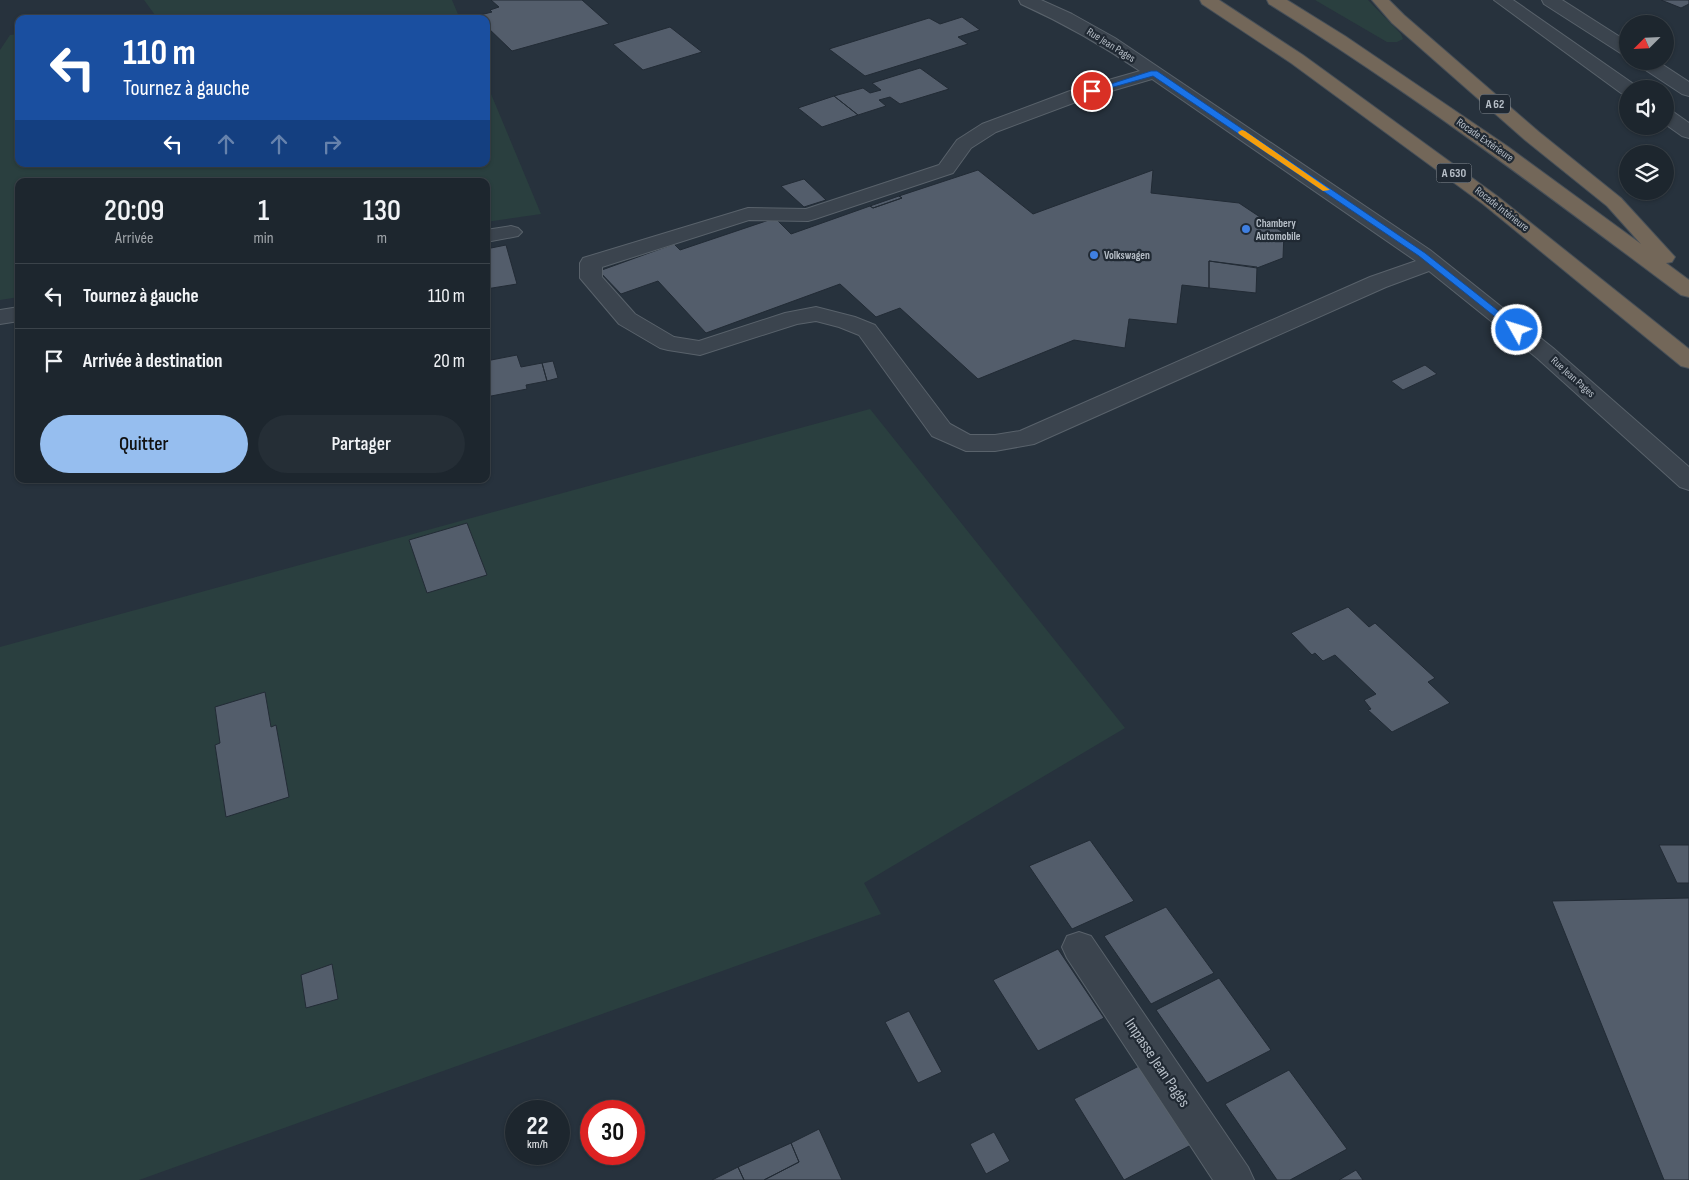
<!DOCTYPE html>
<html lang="fr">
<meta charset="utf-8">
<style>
:root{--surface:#1d262e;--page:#252e36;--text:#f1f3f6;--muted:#a0a5aa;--line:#3b434a;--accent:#96beef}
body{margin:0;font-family:"Sofia Sans Condensed",sans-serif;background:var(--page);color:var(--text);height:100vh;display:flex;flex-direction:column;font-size:19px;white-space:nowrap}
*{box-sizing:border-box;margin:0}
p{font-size:16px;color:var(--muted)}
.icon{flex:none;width:28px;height:28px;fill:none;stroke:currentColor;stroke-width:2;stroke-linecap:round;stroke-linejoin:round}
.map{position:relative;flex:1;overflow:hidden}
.panel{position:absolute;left:15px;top:178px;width:475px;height:305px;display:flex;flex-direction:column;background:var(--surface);border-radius:10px;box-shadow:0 1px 4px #0004,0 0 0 1px var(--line)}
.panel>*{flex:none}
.top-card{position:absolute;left:15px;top:15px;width:475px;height:152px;border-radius:10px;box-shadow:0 1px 4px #0004,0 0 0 1px var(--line);background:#1a4fa0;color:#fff;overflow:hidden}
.needle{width:32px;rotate:246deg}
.controls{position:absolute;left:1619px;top:15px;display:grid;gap:10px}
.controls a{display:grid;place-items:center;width:55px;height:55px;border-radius:50%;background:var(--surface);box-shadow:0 1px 4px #0004,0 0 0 1px var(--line);font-size:25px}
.speed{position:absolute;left:505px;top:1100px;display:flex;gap:10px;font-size:25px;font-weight:700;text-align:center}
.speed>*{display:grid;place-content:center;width:65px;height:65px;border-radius:50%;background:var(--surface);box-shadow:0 1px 4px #0004,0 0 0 1px var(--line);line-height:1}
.speed small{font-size:12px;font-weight:400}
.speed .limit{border:8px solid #d22;background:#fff;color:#111}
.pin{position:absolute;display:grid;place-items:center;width:42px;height:42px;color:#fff;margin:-21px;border:2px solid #fff;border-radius:50%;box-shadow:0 1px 5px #0007}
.me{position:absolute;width:55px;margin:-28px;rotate:309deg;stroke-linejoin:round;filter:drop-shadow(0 0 4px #0008)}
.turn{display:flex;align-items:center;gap:18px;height:105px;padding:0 25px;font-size:22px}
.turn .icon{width:65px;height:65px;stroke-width:2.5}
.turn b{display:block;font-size:35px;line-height:42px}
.lanes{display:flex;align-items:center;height:48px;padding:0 25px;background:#0003;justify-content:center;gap:25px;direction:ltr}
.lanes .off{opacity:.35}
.eta{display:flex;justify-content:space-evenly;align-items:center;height:85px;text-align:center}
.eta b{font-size:30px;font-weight:600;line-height:35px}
.cta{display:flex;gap:10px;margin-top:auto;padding:10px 25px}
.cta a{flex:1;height:58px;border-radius:30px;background:var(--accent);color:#111;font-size:20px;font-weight:600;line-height:58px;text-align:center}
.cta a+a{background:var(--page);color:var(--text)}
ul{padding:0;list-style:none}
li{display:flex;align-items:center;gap:15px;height:65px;padding:0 25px;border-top:1px solid var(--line)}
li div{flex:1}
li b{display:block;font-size:19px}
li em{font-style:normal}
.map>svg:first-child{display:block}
.green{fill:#2a3f3f}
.building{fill:#535d6b;stroke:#222b35}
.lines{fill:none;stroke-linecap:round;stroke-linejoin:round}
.minor-casing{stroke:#59626b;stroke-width:2}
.highway-casing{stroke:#464f58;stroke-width:2}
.minor{fill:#3b444e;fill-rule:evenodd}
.highway{fill:#736759;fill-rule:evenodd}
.route{fill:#1a73e8;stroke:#114b97}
.slow{fill:#f59e0b}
.shop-dot{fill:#3f7fe0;stroke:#202933;stroke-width:2}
.labels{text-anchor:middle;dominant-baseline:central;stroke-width:4.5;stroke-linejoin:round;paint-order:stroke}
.far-street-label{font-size:11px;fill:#b7bfc8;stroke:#202933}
.far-poi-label{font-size:11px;font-weight:bold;fill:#b7bfc8;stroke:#202933;text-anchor:start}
.shield{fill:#202933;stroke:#8a929b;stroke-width:1}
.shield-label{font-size:12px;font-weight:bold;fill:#b7bfc8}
.near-street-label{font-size:16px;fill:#b7bfc8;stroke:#202933}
</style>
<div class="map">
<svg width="1689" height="1180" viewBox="0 0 1689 1180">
<rect width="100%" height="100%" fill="#27323d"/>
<path class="green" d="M144,0H452L460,19H158Z
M1315,0H1368L1401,34L1403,39L1397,42H1387Z
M19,34V164H486V82L541,214L486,222V181H19V297L0,300V50L10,35Z
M870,409L1125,728L864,883L881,914L139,1180H0V647Z"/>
<path class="building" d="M491,0H582L609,24L512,51L486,26V19H479L476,16L492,12L490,10L499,7Z
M1661,0H1689V4L1681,8Z
M962,17L980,30L958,37L968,44L865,76L829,49L929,18L940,24Z
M670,27L702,52L643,70L613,44Z
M920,68L949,89L900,104L890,97L879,100L886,106L858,115L834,96L863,88L870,93L881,90L872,83Z
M834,96L858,115L822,127L798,108Z
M978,170L1033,214L1153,170L1151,193L1239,203L1284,233L1283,258L1257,268L1209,261V288L1182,285L1177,324L1129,319L1125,348L1074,340L978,379L900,308L876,317L840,284L706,333L658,281L621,294L599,271L674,244L680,250L775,218L791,234L870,206L873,208L902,198L899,196Z
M804,179L826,200L804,207L781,186Z
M899,196L902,198L873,208L870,206Z
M506,245L517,284L486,289V249Z
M1209,261L1257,267L1256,293L1209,288Z
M517,355L521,367L542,363L547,381L526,385L527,389L486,397V361Z
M553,361L558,378L547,381L542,363Z
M1425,365L1437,374L1403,390L1391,381Z
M467,523L487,575L427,593L409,540Z
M1348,607L1369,627L1375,623L1435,678L1428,682L1450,703L1392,732L1368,710L1371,709L1364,700L1376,694L1335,655L1323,661L1315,653L1312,655L1291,633Z
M265,692L271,727L276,725L289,797L226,817L215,745L220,743L215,707Z
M1090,840L1134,901L1072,929L1029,866Z
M1659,845H1689V883H1677Z
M1689,898V1180H1664L1552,901Z
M1166,907L1214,973L1151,1004L1104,936Z
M1058,949L1104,1018L1038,1051L993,980Z
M332,964L338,999L306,1008L301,975Z
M1219,978L1271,1050L1207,1083L1156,1010Z
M909,1011L942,1072L918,1083L885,1022Z
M1141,1065L1193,1144L1124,1180L1074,1099Z
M1289,1070L1347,1149L1290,1180H1277L1225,1104Z
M819,1129L842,1180H764L799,1162L791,1143Z
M994,1132L1010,1161L986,1174L970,1144Z
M791,1143L799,1162L764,1180H744L738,1167Z
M738,1167L744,1180H712Z
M1356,1170L1363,1180H1339Z"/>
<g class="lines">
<g class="minor-casing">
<path id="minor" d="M1019,0H1041L1072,14L1115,38L1430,250L1553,348L1689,467V490L1680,487L1537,358L1429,271L1386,287L1034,444L995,451H966L932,436L859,335L839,327L816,321L797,324L700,355L668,350L660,348L619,324L580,278V263L583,258L748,208L806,209L939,165L957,140L982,124L1070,91L1140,71C1102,45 1063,23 1021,4ZM1152,79L1416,261L1370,277L1020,431L995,435H970L950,424L875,325L855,317L816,307L785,313L699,341L674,337L635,314L602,277V267L749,220L808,221L815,219L953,173L971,148L996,132L1084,99Z
M1494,0H1513L1635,85L1637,89H1628V94L1621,93Z
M1542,0H1562L1628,42V55L1622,54L1544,4Z
M1635,61H1657L1689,82V96L1682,94L1638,65Z
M1665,109L1672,111L1689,123V138L1682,136L1665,124Z
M511,226L518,228L522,232L518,236L486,242V230Z
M19,307V321L0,324V310Z
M1079,932L1091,936L1248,1167L1254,1180H1213L1067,958L1062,947L1067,936Z"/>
</g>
<g class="highway-casing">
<path id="highway" d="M1200,0H1219L1303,55L1497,196L1689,349V368L1681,366L1483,204L1291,63L1202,4Z
M1267,0H1287L1345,36L1507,146L1641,244L1607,206L1525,140L1392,23L1372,0H1389L1404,15L1539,132L1621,198L1675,257L1672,262L1666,263L1689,280V297L1681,295C1546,194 1412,93 1269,4Z"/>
</g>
<use href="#minor" class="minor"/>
<use href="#highway" class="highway"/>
</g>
<path class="route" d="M1151,71H1157L1425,253L1520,328V332H1514L1419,256L1153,76L1092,93L1089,91Z"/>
<path class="slow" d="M1242,130L1245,131L1330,190L1323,191L1239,134L1238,132Z"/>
<g class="shop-dot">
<circle cx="1246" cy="229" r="5"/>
<circle cx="1094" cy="255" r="5"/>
</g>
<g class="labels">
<g class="far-street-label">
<text transform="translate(1111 45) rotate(32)">Rue Jean Pages</text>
<text transform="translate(1485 140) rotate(35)">Rocade Extérieure</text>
<text transform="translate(1502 209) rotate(38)">Rocade Intérieure</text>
<text transform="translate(1573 377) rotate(42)">Rue Jean Pages</text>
</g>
<g class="far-poi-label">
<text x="1256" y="223">Chambery<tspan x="1256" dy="13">Automobile</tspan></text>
<text x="1104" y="255">Volkswagen</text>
</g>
<g class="shield">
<rect x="1480" y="94.5" width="30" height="19" rx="4"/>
<rect x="1436.5" y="163.5" width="35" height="19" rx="4"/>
</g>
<g class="shield-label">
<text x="1495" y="104">A 62</text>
<text x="1454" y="173">A 630</text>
</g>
<g class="near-street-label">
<text transform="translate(1157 1063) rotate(56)">Impasse Jean Pagès</text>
</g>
</g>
</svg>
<div class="controls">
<a><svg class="needle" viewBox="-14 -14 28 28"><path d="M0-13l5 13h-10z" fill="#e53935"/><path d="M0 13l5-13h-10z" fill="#a0a5aa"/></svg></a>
<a><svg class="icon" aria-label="sound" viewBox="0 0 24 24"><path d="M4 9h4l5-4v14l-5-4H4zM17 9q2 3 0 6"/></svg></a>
<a><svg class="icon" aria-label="layers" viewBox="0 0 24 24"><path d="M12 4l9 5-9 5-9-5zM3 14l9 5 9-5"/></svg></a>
</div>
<div class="speed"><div>22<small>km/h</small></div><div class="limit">30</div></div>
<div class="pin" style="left:1092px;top:91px;background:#d93025"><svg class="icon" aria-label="arrive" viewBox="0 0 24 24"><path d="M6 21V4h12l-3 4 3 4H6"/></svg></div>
<svg class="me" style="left:1517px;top:330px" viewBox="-20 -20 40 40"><circle r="17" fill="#1a73e8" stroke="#fff" stroke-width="3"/><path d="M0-11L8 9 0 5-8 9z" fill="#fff"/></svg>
<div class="top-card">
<div class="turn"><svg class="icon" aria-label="left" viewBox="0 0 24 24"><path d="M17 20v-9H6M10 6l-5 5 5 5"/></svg><div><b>110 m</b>Tournez à gauche</div></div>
<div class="lanes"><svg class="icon" aria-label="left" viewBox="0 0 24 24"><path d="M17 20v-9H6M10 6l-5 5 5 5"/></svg><svg class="icon off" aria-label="ahead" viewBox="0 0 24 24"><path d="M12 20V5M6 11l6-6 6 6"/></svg><svg class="icon off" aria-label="ahead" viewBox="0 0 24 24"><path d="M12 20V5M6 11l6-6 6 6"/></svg><svg class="icon off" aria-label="right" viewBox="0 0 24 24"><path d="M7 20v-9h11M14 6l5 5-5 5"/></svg></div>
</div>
<section class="panel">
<div class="eta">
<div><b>20:09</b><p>Arrivée</p></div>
<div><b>1</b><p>min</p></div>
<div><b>130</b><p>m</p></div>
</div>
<ul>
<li><svg class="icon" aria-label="left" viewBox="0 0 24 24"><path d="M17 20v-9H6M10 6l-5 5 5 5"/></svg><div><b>Tournez à gauche</b></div><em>110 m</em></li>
<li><svg class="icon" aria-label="arrive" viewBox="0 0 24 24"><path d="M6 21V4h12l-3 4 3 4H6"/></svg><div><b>Arrivée à destination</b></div><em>20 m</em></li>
</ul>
<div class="cta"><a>Quitter</a><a>Partager</a></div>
</section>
</div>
